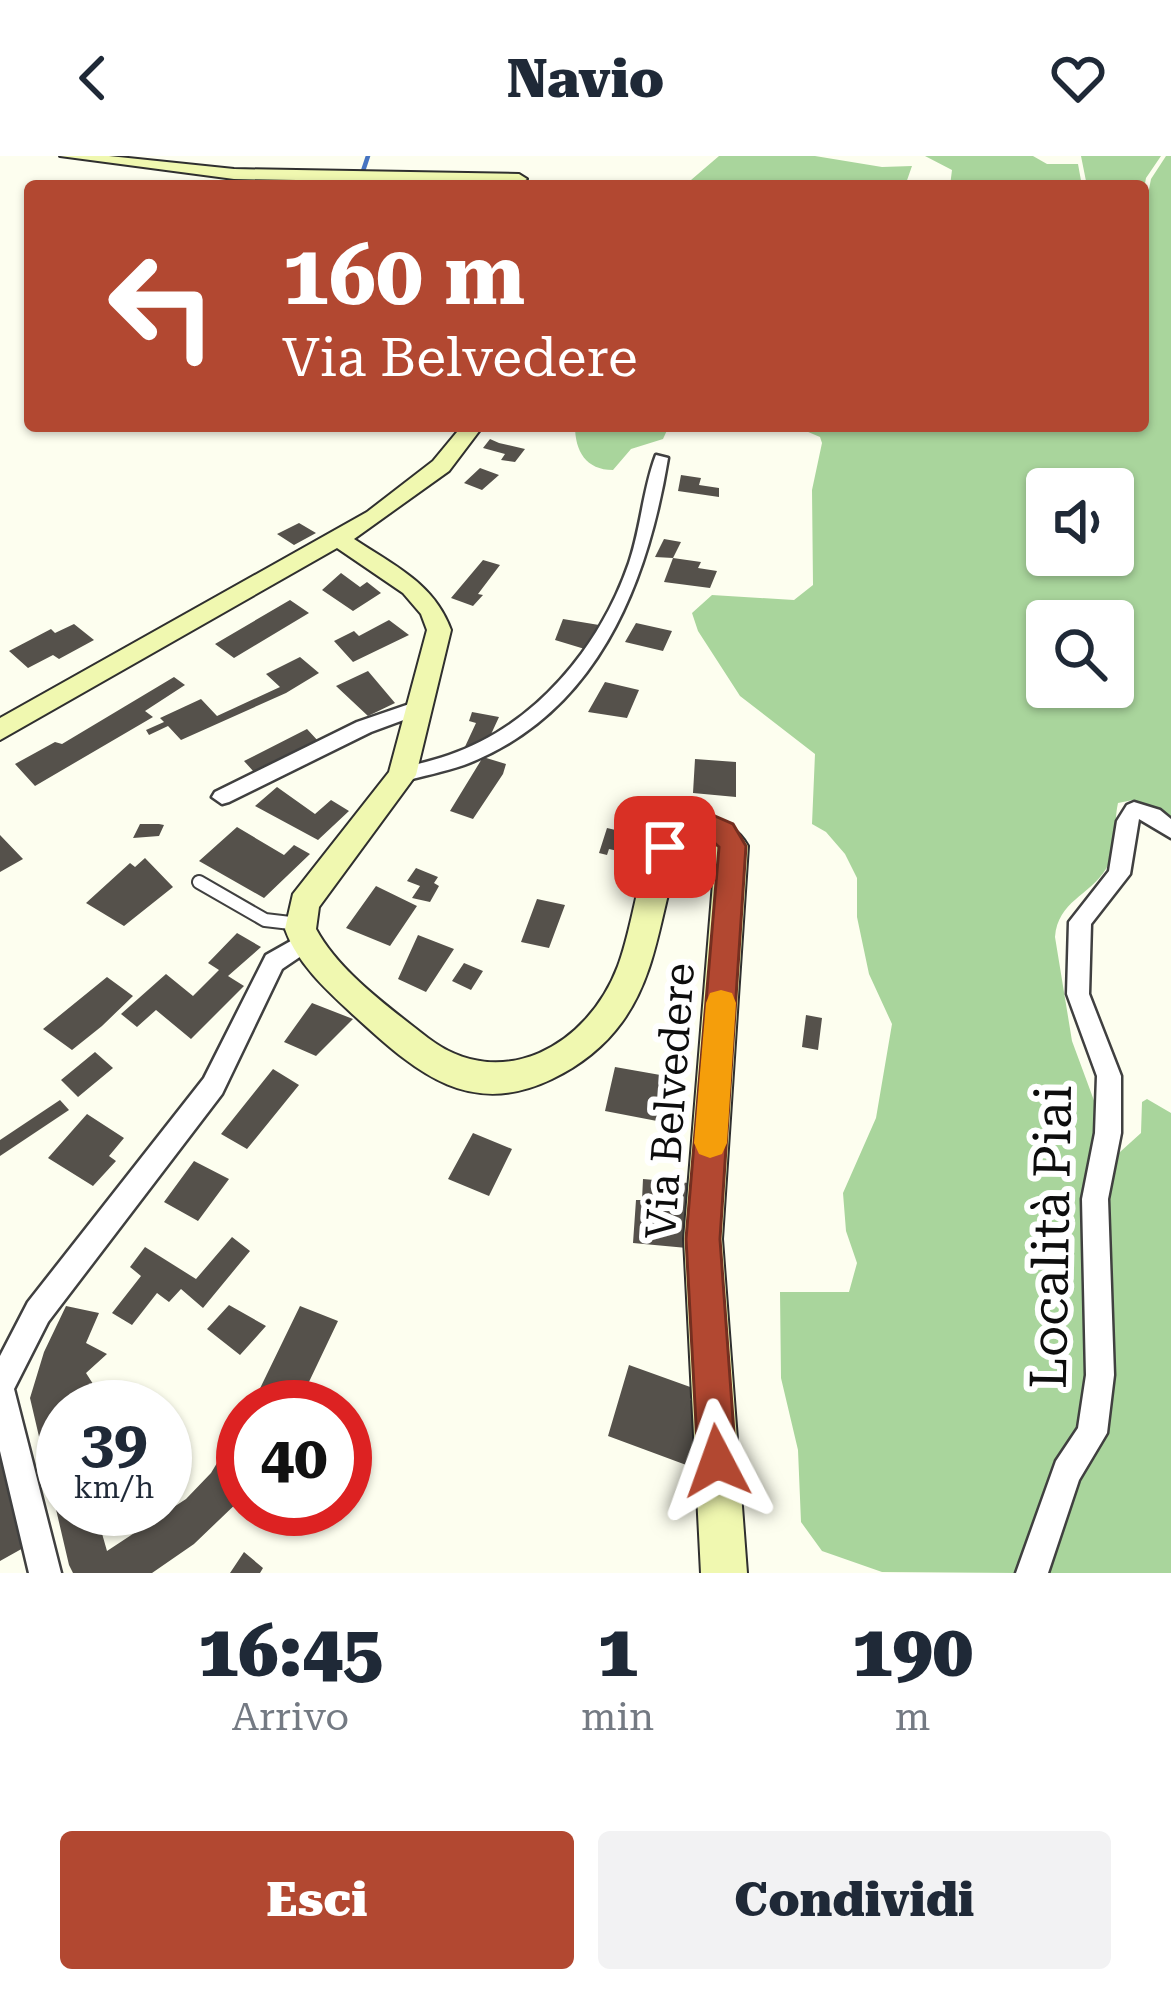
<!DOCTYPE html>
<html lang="it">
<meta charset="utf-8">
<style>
:root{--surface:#fff;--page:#f2f2f3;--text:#1f2937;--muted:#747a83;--accent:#b24831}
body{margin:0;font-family:"Roboto Serif",serif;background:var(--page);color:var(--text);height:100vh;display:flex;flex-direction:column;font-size:45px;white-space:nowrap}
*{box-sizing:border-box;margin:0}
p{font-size:39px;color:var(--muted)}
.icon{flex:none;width:66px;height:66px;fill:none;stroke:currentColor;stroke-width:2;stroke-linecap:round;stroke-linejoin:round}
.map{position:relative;height:1417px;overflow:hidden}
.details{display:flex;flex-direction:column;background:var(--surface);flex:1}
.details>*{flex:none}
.guide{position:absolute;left:24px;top:24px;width:1125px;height:252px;border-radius:12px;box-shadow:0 3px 9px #0004;background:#b24831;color:#fff;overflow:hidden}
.controls{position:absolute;left:1026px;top:312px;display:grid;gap:24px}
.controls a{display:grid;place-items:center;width:108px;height:108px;border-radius:12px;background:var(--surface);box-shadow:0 3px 9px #0004;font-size:60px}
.speed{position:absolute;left:36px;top:1224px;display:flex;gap:24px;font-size:60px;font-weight:700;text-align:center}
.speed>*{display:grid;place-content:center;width:156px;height:156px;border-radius:50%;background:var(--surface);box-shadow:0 3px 9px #0004;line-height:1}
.speed small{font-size:30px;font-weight:400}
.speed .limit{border:18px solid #d22;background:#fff;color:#111}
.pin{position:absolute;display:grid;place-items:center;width:102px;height:102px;color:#fff;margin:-51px;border-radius:24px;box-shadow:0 6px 18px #0006}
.me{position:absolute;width:132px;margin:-66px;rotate:356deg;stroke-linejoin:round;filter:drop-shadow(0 0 9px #0008)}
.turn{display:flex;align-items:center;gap:42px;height:252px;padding:0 60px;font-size:54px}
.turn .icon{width:156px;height:156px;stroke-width:2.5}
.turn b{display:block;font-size:84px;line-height:102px}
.eta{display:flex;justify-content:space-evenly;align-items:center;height:204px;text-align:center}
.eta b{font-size:72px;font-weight:800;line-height:84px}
.button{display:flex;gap:24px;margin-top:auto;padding:24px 60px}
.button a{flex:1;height:138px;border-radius:12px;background:var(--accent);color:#fff;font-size:48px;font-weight:800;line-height:138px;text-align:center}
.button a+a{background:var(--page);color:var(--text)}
header{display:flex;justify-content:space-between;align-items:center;height:156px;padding:0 60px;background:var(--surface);font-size:54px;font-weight:800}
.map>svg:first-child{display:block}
.forest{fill:#a9d59c;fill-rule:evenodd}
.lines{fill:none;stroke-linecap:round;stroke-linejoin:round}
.stream{stroke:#4674c1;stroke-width:4.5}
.building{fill:#55514b}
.lane-casing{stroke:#404040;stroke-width:16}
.street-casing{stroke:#404040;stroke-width:5}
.secondary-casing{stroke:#2f2f2f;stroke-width:4}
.lane{stroke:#fff;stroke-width:12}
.street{fill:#fff;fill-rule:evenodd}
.secondary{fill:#f0f8b0;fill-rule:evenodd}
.route{fill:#b24831;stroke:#742f20;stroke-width:3}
.slow{fill:#f59e0b}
.labels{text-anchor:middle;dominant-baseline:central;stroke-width:12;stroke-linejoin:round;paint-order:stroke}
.street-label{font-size:42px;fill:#0d0d0d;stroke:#fff}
.near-street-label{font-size:51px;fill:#0d0d0d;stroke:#fff}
</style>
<header><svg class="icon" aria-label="back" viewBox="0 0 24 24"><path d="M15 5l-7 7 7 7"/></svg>Navio<svg class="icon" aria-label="heart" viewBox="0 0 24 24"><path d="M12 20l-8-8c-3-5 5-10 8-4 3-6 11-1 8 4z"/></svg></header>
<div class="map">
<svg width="1171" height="1417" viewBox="0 0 1171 1417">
<rect width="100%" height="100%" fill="#fdfeef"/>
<path class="forest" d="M719,0H815L882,11L912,10L905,30H684Z
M925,0H1033L1047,8H1078L1082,30H950L952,14Z
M1081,0H1161L1146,22L1143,38V30H1087Z
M1166,0H1171V664L1133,644L1118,647C1113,669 1119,692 1106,713C1089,740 1058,745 1055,781L1072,885L1096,950L1086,1263C1054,1312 1036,1361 1019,1417L882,1416L822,1395L801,1366L798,1294L781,1222L780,1136H849L857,1107L846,1075L843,1037L876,962L892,868L869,818L857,761V722L845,698L826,676L812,668L815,598L740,540L698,475L692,457L712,439L794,444L813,429L812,334L822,287L820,281L794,270H1143V64L1151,23ZM1047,333H1113V399H1047ZM1047,465H1113V531H1047Z
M575,270H669L663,283L631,293L613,314C586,314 575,295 575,270Z
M1147,943L1171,957V1417H1042L1078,1316L1110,1005L1141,977L1142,946Z"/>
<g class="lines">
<path class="stream" d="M363,15L368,0"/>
</g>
<path class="building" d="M490,283L499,287L525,293L515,306L501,304L505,298L483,292Z
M480,312L499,319L482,334L464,327Z
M681,319L701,322L699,329L719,332V341L678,335Z
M299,367L316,377L294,389L277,378Z
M664,383L681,386L673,402L701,406L698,412L717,415L710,432L664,426L673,402L655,401Z
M483,404L500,409L478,438L483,439L473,450L451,442Z
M341,417L360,431L367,426L381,437L353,455L322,434Z
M290,444L309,457L234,502L215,488Z
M563,463L599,469L588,494L555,484Z
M389,464L409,479L353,506L334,485L354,475L359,480Z
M636,467L672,475L663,495L625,486Z
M74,468L94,484L59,503L53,499L28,512L9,495L51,473L55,477Z
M300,501L319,517L286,537L181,584L168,570L149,579L146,574L164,566L160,562L201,543L217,560L280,531L266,518Z
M368,515L395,547L368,560L336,530Z
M174,521L185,529L145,555L153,561L35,630L15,608L55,586L62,588Z
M605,526L639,534L627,562L588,556Z
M472,556L499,561L487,587L463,595L476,567L469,565Z
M307,573L319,586L254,616L244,605Z
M483,601L506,608L503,618L473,663L450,655Z
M695,603L736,606V641L693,637Z
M277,631L315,658L331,644L349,655L318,684L255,650Z
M140,668H159L164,669L159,680L133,682Z
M237,671L284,699L294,689L310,698L264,742L199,705Z
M607,672L624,676L618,695L609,693L607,699L599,697Z
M0,679L23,703L0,716Z
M145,702L173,731L124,770L86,747L130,707L135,711Z
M416,712L438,721L434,727L439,730L430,746L412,742L420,730L407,725Z
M376,730L417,750L390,790L346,772Z
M537,743L565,749L549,792L521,786Z
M237,777L261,791L228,820L244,830L191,883L156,854L137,871L121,858L166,818L193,840L219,814L208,807Z
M418,779L454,793L426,836L398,823Z
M464,807L483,815L471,834L452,825Z
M107,821L133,840L102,870L72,894L43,873Z
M312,847L353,863L316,900L284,886Z
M806,859L822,862L818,894L802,891Z
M95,896L113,912L78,941L61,924Z
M615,911L666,920L657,965L605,955Z
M273,913L299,929L247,993L221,978Z
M60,944L69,954L0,1000V984Z
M87,958L124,982L109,1000L116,1005L93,1030L48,1002Z
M473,977L512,993L489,1040L448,1023Z
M194,1005L229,1023L198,1065L164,1046Z
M643,1023L689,1027L687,1092L633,1087L636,1044H642Z
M232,1081L250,1095L203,1152L181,1133L169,1146L157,1137L132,1169L112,1157L141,1120L130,1111L145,1091L196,1123Z
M229,1149L266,1170L240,1199L207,1173Z
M66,1150L99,1157L86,1187L107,1198L86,1217L95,1231L71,1251H63V1353H95L107,1395L186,1343L211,1317L243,1264V1341L194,1388L152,1417H73L69,1409L30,1242L44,1196Z
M300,1150L338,1165L297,1251H251Z
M629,1209L693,1232L690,1244L705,1249L689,1310L608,1280Z
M0,1294L25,1391L0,1405Z
M244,1396L263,1412L260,1417H230Z"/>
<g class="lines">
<g class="lane-casing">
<path id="lane" d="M199,726L265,764L299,768"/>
</g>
<g class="street-casing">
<path id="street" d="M656,299L668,302C647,430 596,559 464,609C444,616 422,620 402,626L395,624L392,619L395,614C413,609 432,605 449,599C535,570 600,491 629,407C641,372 643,333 656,299Z
M421,544L430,550L428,555L371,576L229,646L222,648L212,641L215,636L357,566Z
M1134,646L1160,654L1171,663V682L1139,663L1130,718L1091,768L1089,838L1121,920V977L1108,1043L1114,1219L1107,1277L1079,1324L1048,1417H1016L1056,1305L1078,1272L1086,1219L1082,1043L1095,977L1097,920L1067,838L1069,766L1109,715L1117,665L1127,649Z
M305,777L313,780L316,786L313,792L282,813L222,938L48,1166L14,1233L61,1417H29L0,1295V1200L28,1146L204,922L266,799Z"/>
</g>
<g class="secondary-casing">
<path id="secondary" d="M60,0H109L234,13L519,18L527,23L519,28L234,23Z
M462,270H483L449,315L354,383C393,409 434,427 451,474L416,619L319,751L316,773C339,816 390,852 428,882C501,938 588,890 618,810C634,767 636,719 658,678C678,640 732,660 748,690L722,1083L747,1417H701L684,1083L716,690L703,679L684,686C660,745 661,813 622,866C604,891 579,910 552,923C471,962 418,918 359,864C331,838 298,810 285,773L293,738L389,616L427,474L421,458L403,437L337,392L0,584V562L367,356L433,305Z"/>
</g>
<use href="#lane" class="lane"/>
<use href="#street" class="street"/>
<use href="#secondary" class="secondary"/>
</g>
<path class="route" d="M708,657L733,668L746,690L720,1083L736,1305L731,1318L717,1324L703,1318L698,1305L686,1083L719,691L704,677L692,678L675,699L665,702L652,691C665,665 679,659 708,657Z"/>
<path class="slow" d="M721,834L732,837L736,847L727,987L722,998L710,1002L699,998L694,987L706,847L710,837Z"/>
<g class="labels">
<g class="street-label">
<text transform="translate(670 945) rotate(-86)">Via Belvedere</text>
</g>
<g class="near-street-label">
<text transform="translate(1051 1081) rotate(-89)">Località Piai</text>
</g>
</g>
</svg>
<div class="controls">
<a><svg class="icon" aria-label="sound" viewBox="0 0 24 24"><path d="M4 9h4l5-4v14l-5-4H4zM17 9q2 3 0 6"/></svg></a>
<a><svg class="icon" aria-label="search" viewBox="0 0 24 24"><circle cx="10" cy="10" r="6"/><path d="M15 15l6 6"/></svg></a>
</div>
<div class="speed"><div>39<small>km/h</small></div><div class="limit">40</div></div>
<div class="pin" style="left:665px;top:691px;background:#d93025"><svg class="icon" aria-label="arrive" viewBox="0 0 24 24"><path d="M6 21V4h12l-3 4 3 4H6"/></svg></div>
<svg class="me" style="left:717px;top:1305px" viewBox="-20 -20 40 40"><path d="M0-17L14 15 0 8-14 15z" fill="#b24831" stroke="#fff" stroke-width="4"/></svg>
<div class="guide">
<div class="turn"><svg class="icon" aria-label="left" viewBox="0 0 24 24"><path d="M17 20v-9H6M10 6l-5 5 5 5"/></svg><div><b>160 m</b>Via Belvedere</div></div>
</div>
</div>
<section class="details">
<div class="eta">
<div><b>16:45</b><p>Arrivo</p></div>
<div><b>1</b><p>min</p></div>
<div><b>190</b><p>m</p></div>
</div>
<div class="button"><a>Esci</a><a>Condividi</a></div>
</section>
